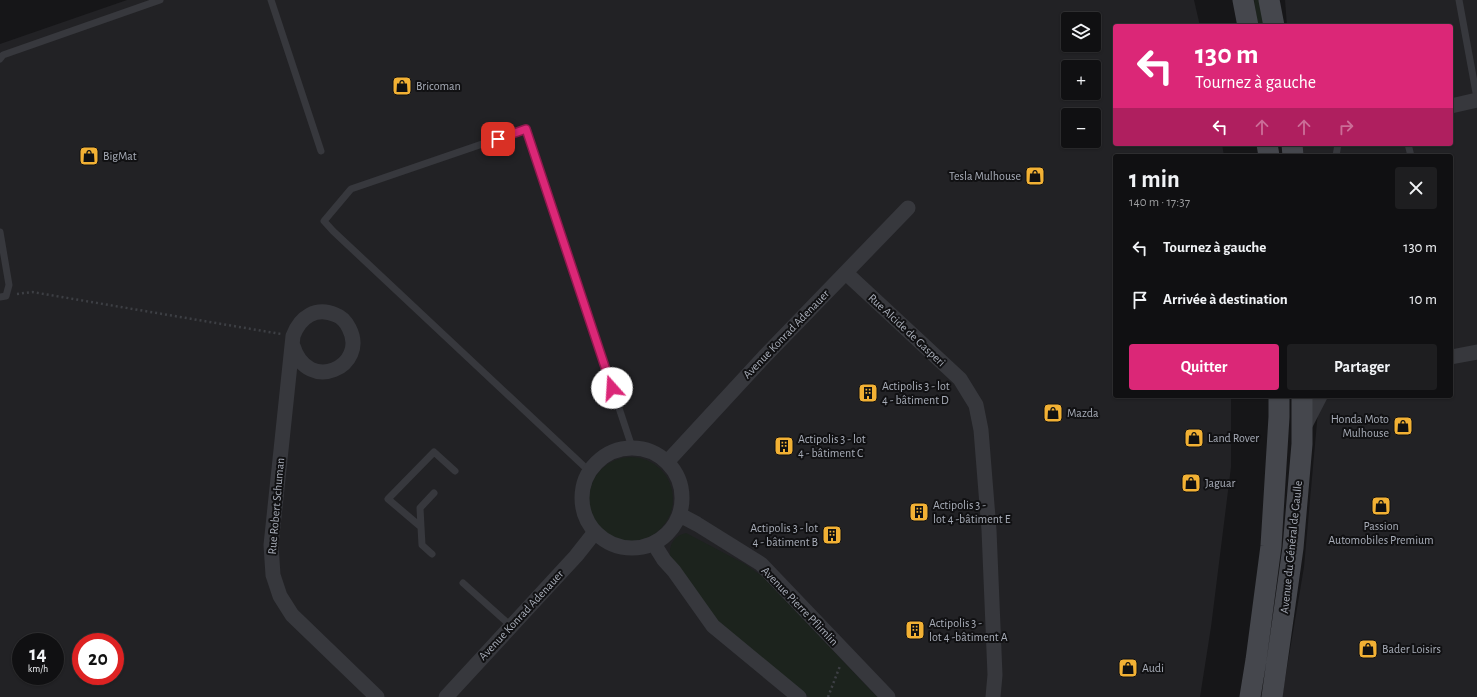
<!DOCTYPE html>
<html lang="fr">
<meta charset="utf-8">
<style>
:root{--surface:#101012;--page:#1e1e20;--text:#f1f3f6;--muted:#9c9d9f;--line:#303032;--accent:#db2777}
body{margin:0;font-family:"Alegreya Sans",sans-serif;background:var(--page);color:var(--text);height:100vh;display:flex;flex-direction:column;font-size:15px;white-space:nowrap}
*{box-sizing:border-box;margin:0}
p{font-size:13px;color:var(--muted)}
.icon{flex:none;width:22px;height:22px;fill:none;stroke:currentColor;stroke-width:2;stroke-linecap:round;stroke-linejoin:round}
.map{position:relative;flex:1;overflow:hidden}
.drawer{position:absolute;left:1113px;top:154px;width:340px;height:244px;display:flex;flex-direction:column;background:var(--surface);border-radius:4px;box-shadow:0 1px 3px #0004,0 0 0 1px var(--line)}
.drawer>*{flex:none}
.hud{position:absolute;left:1113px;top:24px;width:340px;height:122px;border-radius:4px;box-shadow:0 1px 3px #0004,0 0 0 1px var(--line);background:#db2777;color:#fff;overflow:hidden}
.tools{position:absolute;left:1061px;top:12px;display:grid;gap:8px}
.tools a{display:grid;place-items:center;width:40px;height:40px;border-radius:4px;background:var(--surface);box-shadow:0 1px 3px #0004,0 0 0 1px var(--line);font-size:20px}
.speed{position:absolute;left:12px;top:633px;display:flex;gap:8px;font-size:20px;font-weight:700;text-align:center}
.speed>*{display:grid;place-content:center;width:52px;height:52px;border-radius:50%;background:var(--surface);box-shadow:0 1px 3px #0004,0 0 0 1px var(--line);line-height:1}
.speed small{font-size:10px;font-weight:400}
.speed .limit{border:6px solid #d22;background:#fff;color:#111}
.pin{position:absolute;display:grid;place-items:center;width:34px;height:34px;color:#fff;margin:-17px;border-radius:8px;box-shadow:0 2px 6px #0006}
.me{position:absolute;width:44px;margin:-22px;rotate:341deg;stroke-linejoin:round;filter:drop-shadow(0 0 3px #0008)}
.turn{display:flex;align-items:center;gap:14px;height:84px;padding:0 16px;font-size:18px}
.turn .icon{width:52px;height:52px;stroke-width:2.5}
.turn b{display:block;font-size:28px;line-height:34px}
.lanes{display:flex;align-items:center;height:38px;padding:0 16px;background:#0003;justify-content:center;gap:20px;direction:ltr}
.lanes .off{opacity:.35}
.round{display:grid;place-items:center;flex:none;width:42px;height:42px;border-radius:4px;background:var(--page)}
.headline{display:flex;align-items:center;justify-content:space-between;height:68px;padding:0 16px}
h1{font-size:24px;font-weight:700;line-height:30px}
.action{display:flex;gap:8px;margin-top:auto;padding:8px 16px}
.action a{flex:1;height:46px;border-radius:4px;background:var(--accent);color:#fff;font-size:16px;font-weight:700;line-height:46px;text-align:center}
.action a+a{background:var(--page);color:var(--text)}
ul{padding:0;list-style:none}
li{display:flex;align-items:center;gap:12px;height:52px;padding:0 16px}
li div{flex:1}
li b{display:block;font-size:15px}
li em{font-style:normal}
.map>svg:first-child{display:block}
.built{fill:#222225;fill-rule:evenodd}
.green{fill:#1c231d}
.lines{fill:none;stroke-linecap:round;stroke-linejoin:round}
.path{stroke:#3d3f44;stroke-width:2.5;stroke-dasharray:2 3;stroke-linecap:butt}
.service{stroke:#37383d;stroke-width:7}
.minor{stroke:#37383d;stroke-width:15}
.secondary{stroke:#45474d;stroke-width:21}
.route-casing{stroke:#8e194d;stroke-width:10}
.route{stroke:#db2777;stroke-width:7}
.labels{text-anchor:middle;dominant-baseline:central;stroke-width:4;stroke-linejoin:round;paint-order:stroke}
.poi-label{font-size:12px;fill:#a8adb8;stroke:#111113;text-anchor:start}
.street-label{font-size:12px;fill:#a8adb8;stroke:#111113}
</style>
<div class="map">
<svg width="1477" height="697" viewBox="0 0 1477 697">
<rect width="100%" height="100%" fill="#161618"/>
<path class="built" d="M127,0H1194L1200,26H1115V144H1222L1224,156H1115V396H1231V467L1211,627L1200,697H0V44ZM1068,19H1094V45H1068ZM1068,67H1094V93H1068ZM1068,115H1094V141H1068ZM21,642H55V676H21ZM81,642H115V676H81Z
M1285,0H1477V697H1282L1304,567L1318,411L1317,396H1451V156H1302L1300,144H1451V26H1287Z"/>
<path class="green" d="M1254,0H1260L1264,26H1258Z
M589 499a42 42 0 1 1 84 0a42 42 0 1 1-84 0Z
M686,533L745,564L763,577L877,697H809L716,621L670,556C669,544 674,536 686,533Z"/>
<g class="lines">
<path class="path" d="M17,294L32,292L281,334
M828,697L840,666"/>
<path class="service" d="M271,0L321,151
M1459,0L1477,98
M0,59L3,55L160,0
M1408,144L1411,156
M1336,156L1338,144
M0,232L9,285L6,296L0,297
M589,471L333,231L324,221L351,189L526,129L632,447
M434,493L420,508L421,527L388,499L434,452L455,471
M421,527L422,545L432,554
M463,583L511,626"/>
<path class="minor" d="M1451,106L1477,100
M846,273L960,379L976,405L981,430L989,530L995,675L993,697
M293,346C308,395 369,366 349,328C346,322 342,317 336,315C316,306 300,317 293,336L271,545L273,575L280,596L292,615L377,697
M1451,357L1477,352
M1303,429L1320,396
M582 498a50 50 0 1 1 100 0a50 50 0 1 1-100 0Z
M668,461L764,357L908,208
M680,515L697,524L761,564L888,697
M654,544L664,560L674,571L713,626L799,697
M446,697L576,556L595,532"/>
<path class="secondary" d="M1243,0L1248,26
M1269,0L1274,26
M1267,144L1269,156
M1292,144L1293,156
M1250,697L1256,660L1271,546L1279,417V396
M1272,697L1293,548L1302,444V396"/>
</g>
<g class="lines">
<g class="route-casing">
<path id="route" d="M498,139L526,129L612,388"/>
</g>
<use href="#route" class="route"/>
</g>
<defs>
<g id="shop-square" transform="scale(1)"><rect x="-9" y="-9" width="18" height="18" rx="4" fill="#f2b134" stroke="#111113"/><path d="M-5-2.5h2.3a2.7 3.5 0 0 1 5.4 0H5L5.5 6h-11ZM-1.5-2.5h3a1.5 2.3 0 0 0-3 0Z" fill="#111"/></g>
<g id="building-square" transform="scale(1)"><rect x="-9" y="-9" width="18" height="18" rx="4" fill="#f2b134" stroke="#111113"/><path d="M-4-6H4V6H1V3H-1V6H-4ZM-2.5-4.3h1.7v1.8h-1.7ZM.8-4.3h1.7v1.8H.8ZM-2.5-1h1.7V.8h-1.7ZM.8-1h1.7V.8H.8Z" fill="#111"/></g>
</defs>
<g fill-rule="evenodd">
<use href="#shop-square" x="402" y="86"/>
<use href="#shop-square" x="89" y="156"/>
<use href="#shop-square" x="1035" y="176"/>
<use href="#building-square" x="868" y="393"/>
<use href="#shop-square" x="1053" y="413"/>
<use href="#shop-square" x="1403" y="426"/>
<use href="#shop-square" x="1194" y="438"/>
<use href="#building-square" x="784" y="446"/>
<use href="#shop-square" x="1191" y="483"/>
<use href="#shop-square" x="1381" y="506"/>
<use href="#building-square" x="919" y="512"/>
<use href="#building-square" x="832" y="535"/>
<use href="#building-square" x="915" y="630"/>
<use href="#shop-square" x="1368" y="649"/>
<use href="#shop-square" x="1128" y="668"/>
</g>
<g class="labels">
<g class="poi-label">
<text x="416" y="86">Bricoman</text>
<text x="103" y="156">BigMat</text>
<text x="1021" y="176" text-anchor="end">Tesla Mulhouse</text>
<text x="882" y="386">Actipolis 3 - lot<tspan x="882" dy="14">4 - bâtiment D</tspan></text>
<text x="1067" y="413">Mazda</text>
<text x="1389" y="419" text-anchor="end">Honda Moto<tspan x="1389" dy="14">Mulhouse</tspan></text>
<text x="1208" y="438">Land Rover</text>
<text x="798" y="439">Actipolis 3 - lot<tspan x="798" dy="14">4 - bâtiment C</tspan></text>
<text x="1205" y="483">Jaguar</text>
<text x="933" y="505">Actipolis 3 -<tspan x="933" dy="14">lot 4 -bâtiment E</tspan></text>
<text x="1381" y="526" text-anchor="middle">Passion<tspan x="1381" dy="14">Automobiles Premium</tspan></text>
<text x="818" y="528" text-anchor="end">Actipolis 3 - lot<tspan x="818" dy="14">4 - bâtiment B</tspan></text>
<text x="929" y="623">Actipolis 3 -<tspan x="929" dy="14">lot 4 -bâtiment A</tspan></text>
<text x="1382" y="649">Bader Loisirs</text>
<text x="1142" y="668">Audi</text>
</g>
<g class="street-label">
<text transform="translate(907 330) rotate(43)">Rue Alcide de Gasperi</text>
<text transform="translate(786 334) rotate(-46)">Avenue Konrad Adenauer</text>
<text transform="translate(276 506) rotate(-85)">Rue Robert Schuman</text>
<text transform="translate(1291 547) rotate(-84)">Avenue du Général de Gaulle</text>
<text transform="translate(800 606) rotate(46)">Avenue Pierre Pflimlin</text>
<text transform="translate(521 615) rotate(-47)">Avenue Konrad Adenauer</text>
</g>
</g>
</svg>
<div class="tools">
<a><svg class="icon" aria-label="layers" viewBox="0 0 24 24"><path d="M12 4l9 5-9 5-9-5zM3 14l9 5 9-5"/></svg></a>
<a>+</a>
<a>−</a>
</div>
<div class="speed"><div>14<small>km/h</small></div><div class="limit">20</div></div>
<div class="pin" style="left:498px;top:139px;background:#d93025"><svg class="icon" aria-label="arrive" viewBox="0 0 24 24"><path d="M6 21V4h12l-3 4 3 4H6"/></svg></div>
<svg class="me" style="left:612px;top:388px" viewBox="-20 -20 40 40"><circle r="19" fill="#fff"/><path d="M0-13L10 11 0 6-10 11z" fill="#db2777"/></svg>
<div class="hud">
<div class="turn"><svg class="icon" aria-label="left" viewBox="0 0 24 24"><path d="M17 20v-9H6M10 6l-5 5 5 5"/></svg><div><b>130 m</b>Tournez à gauche</div></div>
<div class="lanes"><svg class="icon" aria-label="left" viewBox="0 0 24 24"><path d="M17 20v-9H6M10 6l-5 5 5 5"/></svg><svg class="icon off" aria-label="ahead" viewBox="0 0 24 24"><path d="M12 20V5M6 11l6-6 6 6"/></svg><svg class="icon off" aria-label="ahead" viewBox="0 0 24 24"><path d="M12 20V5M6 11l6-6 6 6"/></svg><svg class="icon off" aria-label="right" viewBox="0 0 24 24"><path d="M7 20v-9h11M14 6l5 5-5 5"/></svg></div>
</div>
<section class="drawer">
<div class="headline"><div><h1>1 min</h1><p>140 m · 17:37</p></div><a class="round"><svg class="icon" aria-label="close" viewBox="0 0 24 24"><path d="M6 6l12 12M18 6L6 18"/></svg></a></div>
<ul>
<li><svg class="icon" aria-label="left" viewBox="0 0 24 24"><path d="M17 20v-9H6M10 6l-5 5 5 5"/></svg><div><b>Tournez à gauche</b></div><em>130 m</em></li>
<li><svg class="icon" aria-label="arrive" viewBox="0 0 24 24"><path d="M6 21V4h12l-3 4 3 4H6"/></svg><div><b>Arrivée à destination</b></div><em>10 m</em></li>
</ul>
<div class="action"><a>Quitter</a><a>Partager</a></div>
</section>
</div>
